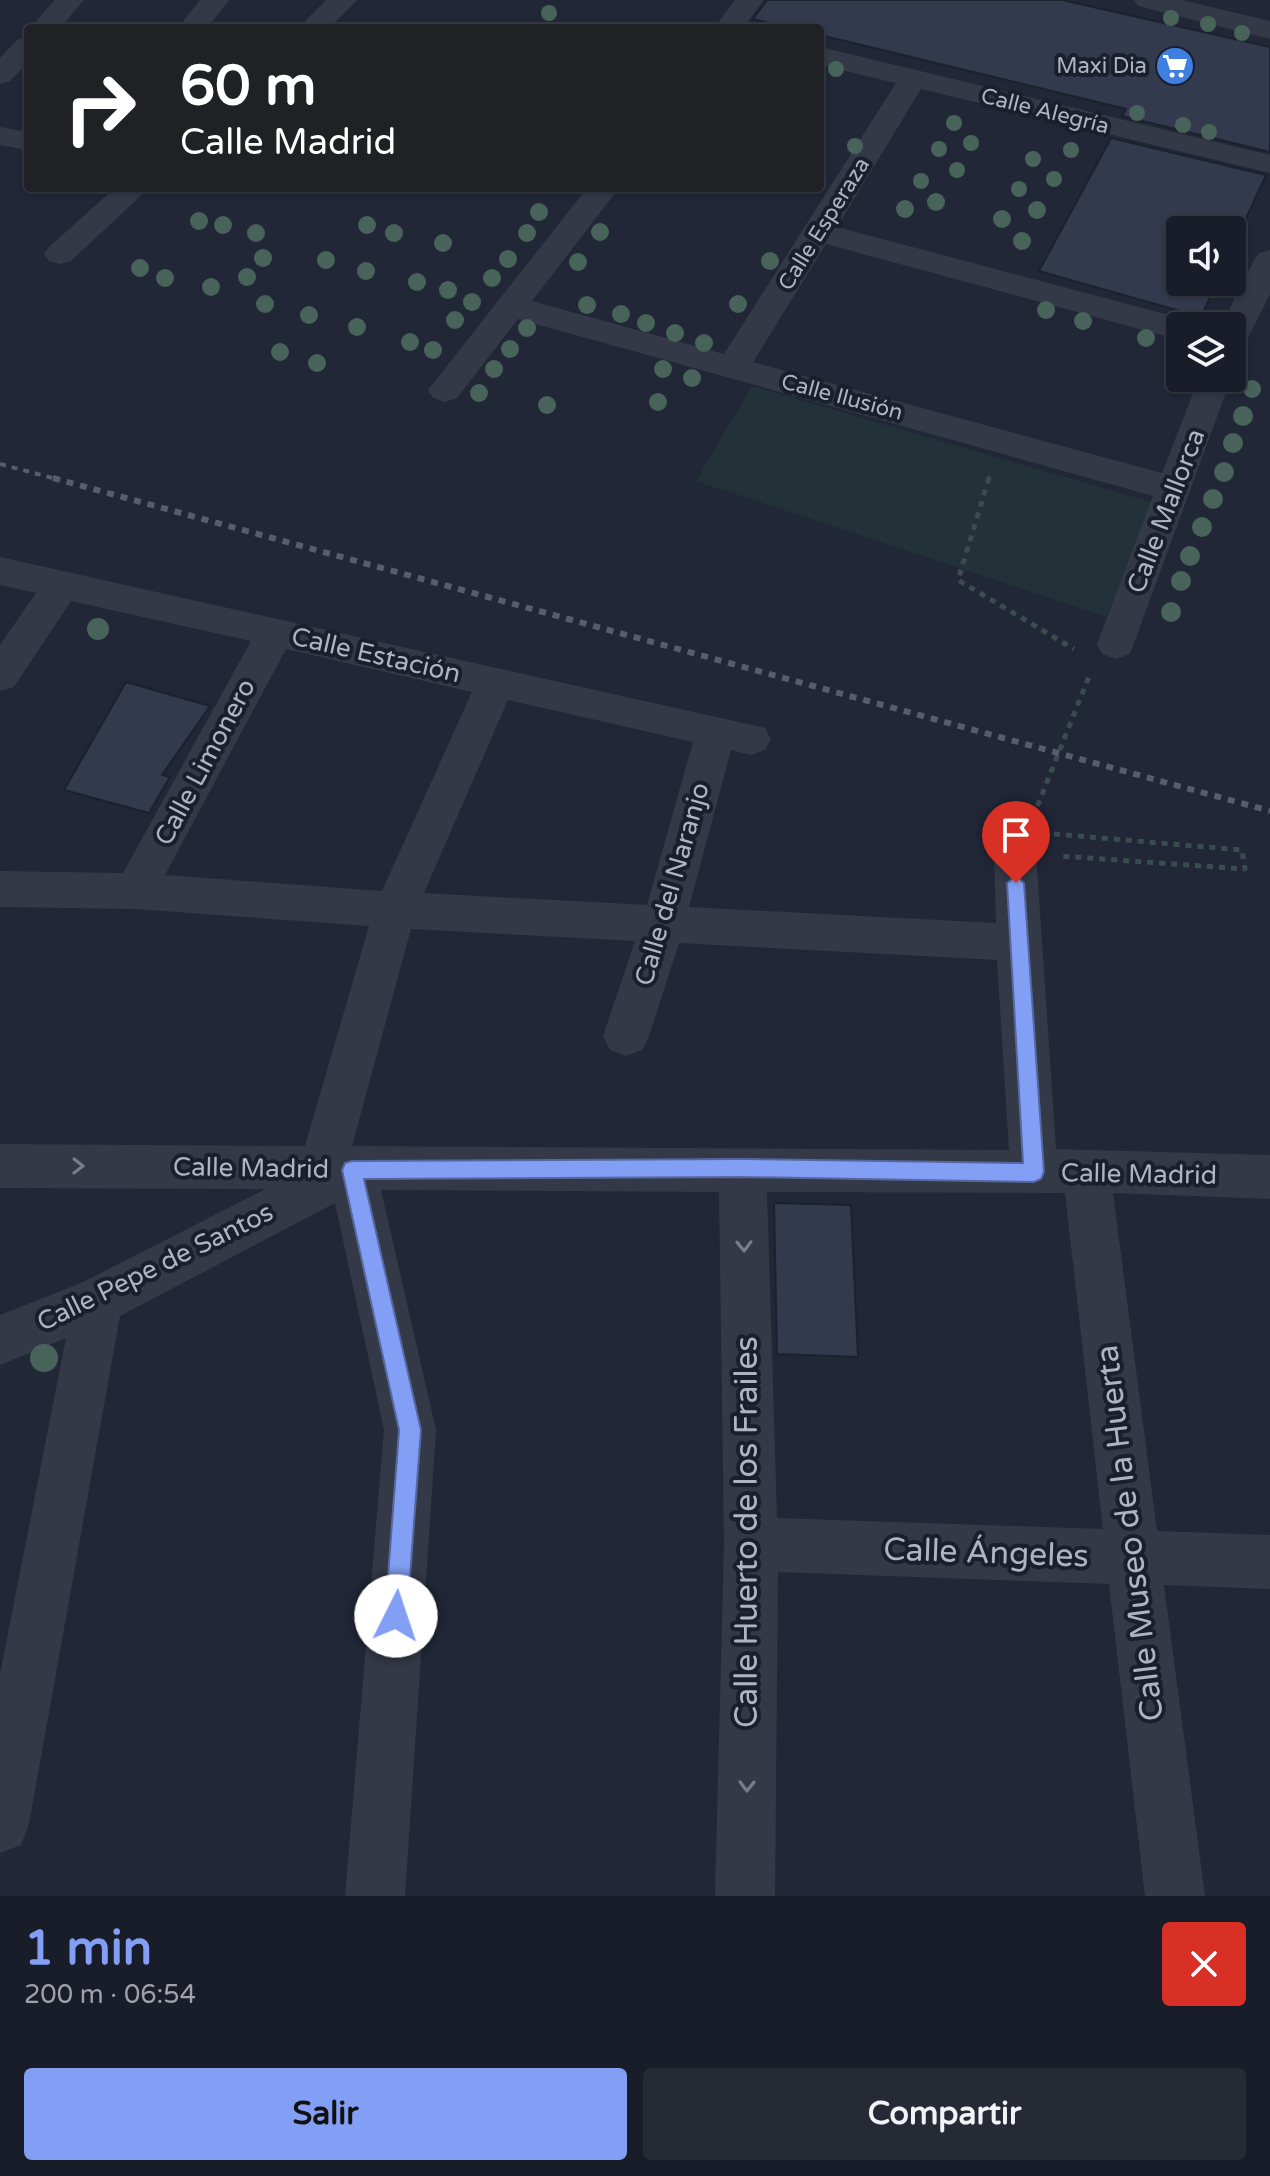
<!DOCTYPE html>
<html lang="es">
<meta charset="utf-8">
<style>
:root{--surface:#191d29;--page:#262a35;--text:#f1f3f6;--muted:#9fa2a8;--line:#373b46;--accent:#839ff5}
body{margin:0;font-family:"Varela Round",sans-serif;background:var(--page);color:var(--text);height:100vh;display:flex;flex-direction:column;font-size:30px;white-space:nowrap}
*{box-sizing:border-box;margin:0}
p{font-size:26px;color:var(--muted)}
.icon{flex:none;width:44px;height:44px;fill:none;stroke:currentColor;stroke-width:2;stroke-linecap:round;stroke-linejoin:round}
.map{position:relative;height:1896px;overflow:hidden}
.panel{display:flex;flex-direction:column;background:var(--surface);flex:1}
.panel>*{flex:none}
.banner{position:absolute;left:24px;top:24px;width:800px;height:168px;border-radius:8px;box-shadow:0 2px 6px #0004,0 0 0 2px var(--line);background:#202124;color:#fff;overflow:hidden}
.controls{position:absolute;left:1166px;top:216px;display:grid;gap:16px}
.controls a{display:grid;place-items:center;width:80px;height:80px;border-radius:8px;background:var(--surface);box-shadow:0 2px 6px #0004,0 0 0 2px var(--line);font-size:40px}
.pin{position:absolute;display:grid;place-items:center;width:68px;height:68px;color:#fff;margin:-82px -34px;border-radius:50% 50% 50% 0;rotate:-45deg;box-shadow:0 0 8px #0007}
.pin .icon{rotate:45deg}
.me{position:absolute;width:88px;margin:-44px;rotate:4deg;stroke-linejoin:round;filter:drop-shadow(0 0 6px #0008)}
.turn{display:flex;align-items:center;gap:28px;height:168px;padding:0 24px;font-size:36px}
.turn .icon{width:104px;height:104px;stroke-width:2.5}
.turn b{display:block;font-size:56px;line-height:68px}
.round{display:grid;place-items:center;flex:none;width:84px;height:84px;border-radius:8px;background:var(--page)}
.headline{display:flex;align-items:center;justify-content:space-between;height:136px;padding:0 24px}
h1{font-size:48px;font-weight:700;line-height:60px;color:var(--accent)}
.primary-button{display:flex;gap:16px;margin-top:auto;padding:16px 24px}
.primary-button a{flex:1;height:92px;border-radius:8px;background:var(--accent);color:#111;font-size:32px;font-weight:700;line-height:92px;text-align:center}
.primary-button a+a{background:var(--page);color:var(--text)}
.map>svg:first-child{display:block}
.green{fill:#223238}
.building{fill:#333a4e;stroke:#1b212e;stroke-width:2}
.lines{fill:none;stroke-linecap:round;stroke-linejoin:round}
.path-far1{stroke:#3b4c50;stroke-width:4;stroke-dasharray:4 4;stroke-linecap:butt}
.path{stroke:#3b4c50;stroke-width:5;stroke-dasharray:6 6;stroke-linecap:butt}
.minor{fill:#343947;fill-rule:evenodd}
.rail-far1{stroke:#565d6e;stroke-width:4;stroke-dasharray:6 6;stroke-linecap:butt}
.rail{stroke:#565d6e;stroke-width:6;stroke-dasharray:7 7;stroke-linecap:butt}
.tree{fill:#48635a}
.oneway{stroke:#777d8c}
.route{fill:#839ff5;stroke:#55679f;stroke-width:2}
.labels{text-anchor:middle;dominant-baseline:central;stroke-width:8;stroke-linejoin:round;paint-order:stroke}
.far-poi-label{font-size:22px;fill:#aeb4c4;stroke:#1a1f2c;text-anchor:end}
.far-street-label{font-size:22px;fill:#aeb4c4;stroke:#1a1f2c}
.street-label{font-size:26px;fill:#aeb4c4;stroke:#1a1f2c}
.near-street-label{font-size:32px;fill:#aeb4c4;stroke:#1a1f2c}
</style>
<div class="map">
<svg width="1270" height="1896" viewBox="0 0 1270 1896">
<rect width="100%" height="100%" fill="#212737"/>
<path class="green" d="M752,386L1154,503L1106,617L696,481Z"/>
<path class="building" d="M767,0H1062L1270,47V152L1122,116L1126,109L820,35V28H789L753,19Z
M1111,138L1266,175L1232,249V230H1180V282H1217L1201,317L1039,271Z
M126,682L210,706L162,775L170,777L149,813L64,790Z
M774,1203L851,1205L858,1357L777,1354Z"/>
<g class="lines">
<path class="path-far1" d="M988,480L990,474"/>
<path class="path" d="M989,478L958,580L1074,649
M1033,817L1090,674
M1054,834L1242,850L1245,869L1060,856"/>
<path class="minor" d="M55,0H84L60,28H30Z
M200,0H229L207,28H178Z
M326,0H357L329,28H298Z
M735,0H764L743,28H714Z
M1134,0H1182L1270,21V39L1138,6Z
M28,36V62L10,81L0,84V58L18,39Z
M820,47L1270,155V173L921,89L837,227L1192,321L1195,326H1180V340L826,244L753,362L1162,473L1199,378L1232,376L1130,654L1116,659L1102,654L1097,644L1153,496L518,319L457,398L445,402L433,398L428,390L587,188H619L532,301L724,354L896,83L820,65Z
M0,127L28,132V150L0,145Z
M115,188H149L71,261L60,264L49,261L44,254L49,247Z
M1270,250V294L1244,346L1232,349V326H1221L1254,260L1259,253Z
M0,557L765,728L771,739L765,750L751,755L731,750L689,907L996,923L994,853L1000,841L1015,836L1030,841L1036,853L1056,1149L1270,1155V1199L1113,1193L1157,1531L1270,1535V1589L1164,1585L1205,1896H1145L1109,1584L778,1572L775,1896H715L724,1544L719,1192L381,1190L436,1430L405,1896H345L384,1430L335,1203L120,1316L29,1824L21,1845L0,1853V1674L66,1338L0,1365V1315L81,1283L266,1189L0,1188V1144L305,1146L369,926L135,909L0,907V871L123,873L251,641L71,601L14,687L0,691V645L36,593L0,585ZM286,649L472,692L382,891L165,875ZM508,700L693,742L647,905L424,893ZM411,929L635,941L603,1036L610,1050L626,1056L642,1050L649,1036L679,943L997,960L1009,1150L352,1146ZM767,1192L1065,1193L1103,1529L777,1518Z"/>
<path class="rail-far1" d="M0,464L60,480"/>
<path class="rail" d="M53,478L1270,811"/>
</g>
<g class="tree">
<circle cx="549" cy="13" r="8"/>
<circle cx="1171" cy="18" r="8"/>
<circle cx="1208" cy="24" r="8"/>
<circle cx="1242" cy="33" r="8"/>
<circle cx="836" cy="69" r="8"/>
<circle cx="1137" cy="113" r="8"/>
<circle cx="954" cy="123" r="8"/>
<circle cx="1183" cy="125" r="8"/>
<circle cx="1209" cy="132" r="8"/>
<circle cx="971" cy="143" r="8"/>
<circle cx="855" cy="146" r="8"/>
<circle cx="939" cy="149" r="8"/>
<circle cx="1071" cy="150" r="8"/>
<circle cx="1033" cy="159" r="8"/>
<circle cx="957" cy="170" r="8"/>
<circle cx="1054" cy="179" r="8"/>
<circle cx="921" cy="181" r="8"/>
<circle cx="1019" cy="189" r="8"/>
<circle cx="936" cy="202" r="9"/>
<circle cx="905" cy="209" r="9"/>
<circle cx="1037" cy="210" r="9"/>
<circle cx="539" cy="212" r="9"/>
<circle cx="1002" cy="219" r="9"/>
<circle cx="199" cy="221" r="9"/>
<circle cx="223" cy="225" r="9"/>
<circle cx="367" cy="225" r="9"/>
<circle cx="600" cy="232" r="9"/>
<circle cx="256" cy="233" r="9"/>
<circle cx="394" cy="233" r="9"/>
<circle cx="527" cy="233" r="9"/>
<circle cx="1022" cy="241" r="9"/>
<circle cx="443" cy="243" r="9"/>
<circle cx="263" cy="258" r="9"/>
<circle cx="508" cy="259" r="9"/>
<circle cx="326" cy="260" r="9"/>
<circle cx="770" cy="261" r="9"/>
<circle cx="578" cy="262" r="9"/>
<circle cx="140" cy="268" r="9"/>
<circle cx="366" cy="271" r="9"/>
<circle cx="247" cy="277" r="9"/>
<circle cx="165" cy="278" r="9"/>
<circle cx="492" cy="278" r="9"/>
<circle cx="417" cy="282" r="9"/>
<circle cx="211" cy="287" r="9"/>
<circle cx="448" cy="290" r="9"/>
<circle cx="472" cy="302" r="9"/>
<circle cx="265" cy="304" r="9"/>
<circle cx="738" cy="304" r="9"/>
<circle cx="587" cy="305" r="9"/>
<circle cx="1046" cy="310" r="9"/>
<circle cx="621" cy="314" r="9"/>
<circle cx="309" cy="315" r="9"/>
<circle cx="455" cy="320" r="9"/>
<circle cx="1083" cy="321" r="9"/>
<circle cx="646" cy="323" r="9"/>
<circle cx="357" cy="327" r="9"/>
<circle cx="527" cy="328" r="9"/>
<circle cx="675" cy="333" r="9"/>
<circle cx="1146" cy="338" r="9"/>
<circle cx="410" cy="342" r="9"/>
<circle cx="704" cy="343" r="9"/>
<circle cx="510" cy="349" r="9"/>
<circle cx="433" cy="350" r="9"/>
<circle cx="280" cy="352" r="9"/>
<circle cx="317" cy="363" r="9"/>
<circle cx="494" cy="369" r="9"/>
<circle cx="663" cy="369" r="9"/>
<circle cx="692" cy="378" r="9"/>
<circle cx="1252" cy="389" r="9"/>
<circle cx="479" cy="393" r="9"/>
<circle cx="658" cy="402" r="9"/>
<circle cx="547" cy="405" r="9"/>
<circle cx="1243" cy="416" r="10"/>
<circle cx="1233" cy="443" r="10"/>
<circle cx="1224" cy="472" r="10"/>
<circle cx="1213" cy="499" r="10"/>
<circle cx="1202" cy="527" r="10"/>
<circle cx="1190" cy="556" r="10"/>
<circle cx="1181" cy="581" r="10"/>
<circle cx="1171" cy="612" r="10"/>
<circle cx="98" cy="629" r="11"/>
<circle cx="44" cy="1358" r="14"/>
</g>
<defs><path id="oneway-chevron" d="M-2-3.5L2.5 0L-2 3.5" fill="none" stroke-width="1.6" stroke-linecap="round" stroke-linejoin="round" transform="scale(2)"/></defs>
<g class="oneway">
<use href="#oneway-chevron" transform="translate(78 1166) rotate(1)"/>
<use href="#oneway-chevron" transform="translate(744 1246) rotate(89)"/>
<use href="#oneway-chevron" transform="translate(747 1786) rotate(91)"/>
</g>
<path class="route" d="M1016,876L1024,883L1044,1172L1041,1179L1034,1182L742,1177L364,1179L421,1430L407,1616L404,1624L396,1628L388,1624L385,1616L399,1430L342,1170L345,1163L352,1161L742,1159L1023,1163L1007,883Z"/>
<defs>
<g id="supermarket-disc" transform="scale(2)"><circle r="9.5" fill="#3f7fe0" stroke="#1a1f2c"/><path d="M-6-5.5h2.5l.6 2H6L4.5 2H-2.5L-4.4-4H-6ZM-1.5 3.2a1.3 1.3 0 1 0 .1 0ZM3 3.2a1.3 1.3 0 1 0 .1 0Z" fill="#fff"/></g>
</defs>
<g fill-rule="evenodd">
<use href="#supermarket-disc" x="1175" y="66"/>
</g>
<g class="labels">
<g class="far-poi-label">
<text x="1147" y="66">Maxi Dia</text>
</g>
<g class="far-street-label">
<text transform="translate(1045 111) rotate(14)">Calle Alegría</text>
<text transform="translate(824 224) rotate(-58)">Calle Esperaza</text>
<text transform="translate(842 397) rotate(15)">Calle Ilusión</text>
</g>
<g class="street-label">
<text transform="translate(1166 511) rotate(-69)">Calle Mallorca</text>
<text transform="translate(376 655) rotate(13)">Calle Estación</text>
<text transform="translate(205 762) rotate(-62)">Calle Limonero</text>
<text transform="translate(672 884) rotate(-74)">Calle del Naranjo</text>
<text transform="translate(251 1168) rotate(1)">Calle Madrid</text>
<text transform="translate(1139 1174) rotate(1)">Calle Madrid</text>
<text transform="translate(155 1267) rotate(-26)">Calle Pepe de Santos</text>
</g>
<g class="near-street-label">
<text transform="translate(747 1532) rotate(-90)">Calle Huerto de los Frailes</text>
<text transform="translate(1130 1533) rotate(-97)">Calle Museo de la Huerta</text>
<text transform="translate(986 1553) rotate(2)">Calle Ángeles</text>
</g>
</g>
</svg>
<div class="controls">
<a><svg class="icon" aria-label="sound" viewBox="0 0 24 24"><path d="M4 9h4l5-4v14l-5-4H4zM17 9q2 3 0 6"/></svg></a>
<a><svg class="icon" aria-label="layers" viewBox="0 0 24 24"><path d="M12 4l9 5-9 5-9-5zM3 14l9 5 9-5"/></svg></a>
</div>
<div class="pin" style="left:1016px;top:883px;background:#d93025"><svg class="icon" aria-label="arrive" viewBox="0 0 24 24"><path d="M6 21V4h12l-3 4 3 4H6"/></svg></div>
<svg class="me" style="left:396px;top:1616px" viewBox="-20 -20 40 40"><circle r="19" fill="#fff"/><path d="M0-13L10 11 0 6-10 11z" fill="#839ff5"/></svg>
<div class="banner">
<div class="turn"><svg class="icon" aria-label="right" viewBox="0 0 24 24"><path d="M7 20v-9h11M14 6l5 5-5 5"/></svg><div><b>60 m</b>Calle Madrid</div></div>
</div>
</div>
<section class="panel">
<div class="headline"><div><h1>1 min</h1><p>200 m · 06:54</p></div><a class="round" style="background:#d93025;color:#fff"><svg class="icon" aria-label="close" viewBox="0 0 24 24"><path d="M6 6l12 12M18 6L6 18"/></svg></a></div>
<div class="primary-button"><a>Salir</a><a>Compartir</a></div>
</section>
